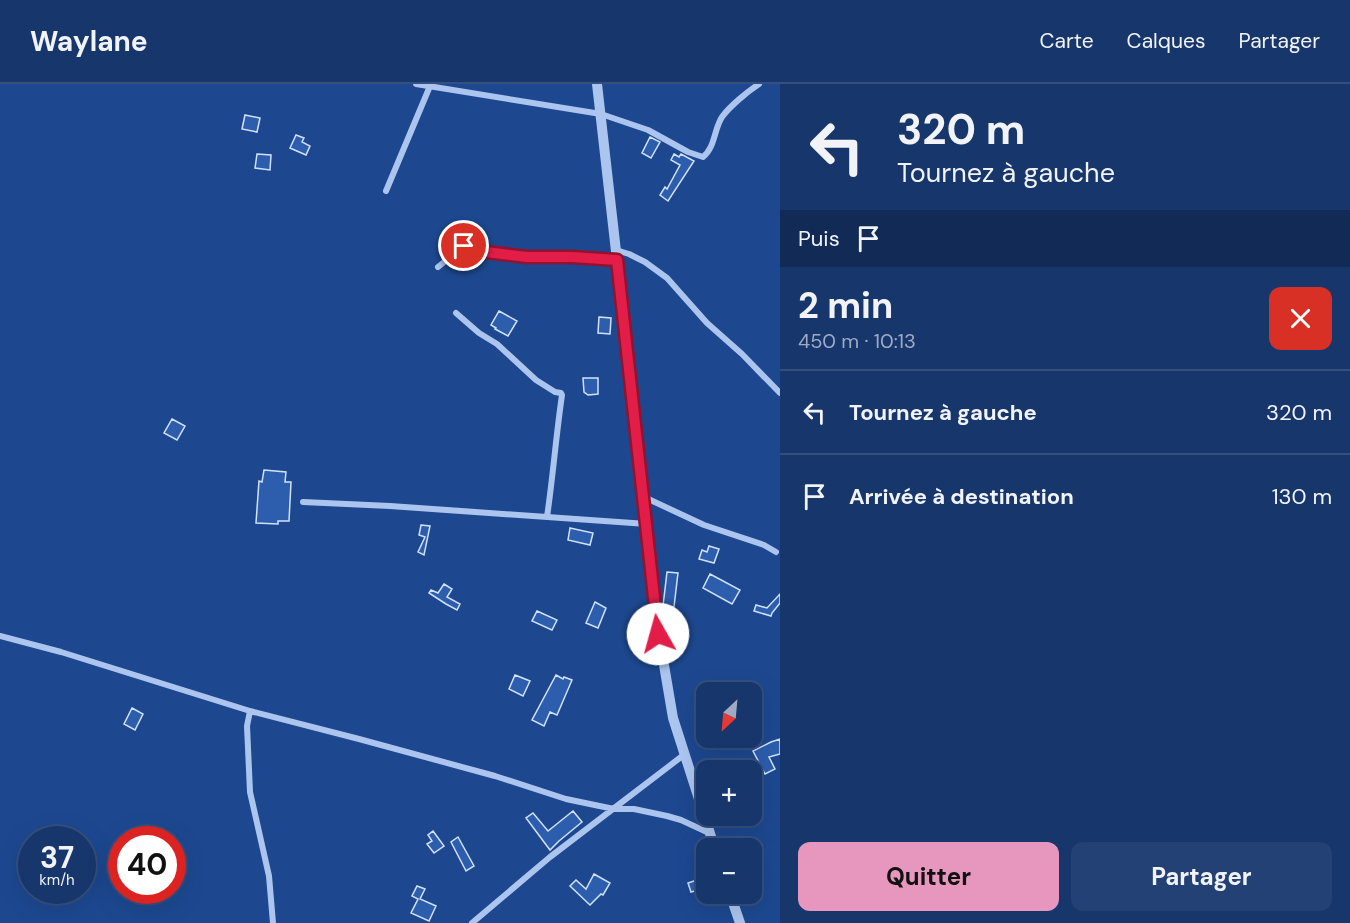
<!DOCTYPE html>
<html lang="fr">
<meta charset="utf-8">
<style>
:root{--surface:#16366c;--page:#234174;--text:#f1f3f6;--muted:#9eabc2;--line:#35507f;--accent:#e797bd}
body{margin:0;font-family:"DM Sans",sans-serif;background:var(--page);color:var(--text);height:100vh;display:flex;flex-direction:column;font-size:22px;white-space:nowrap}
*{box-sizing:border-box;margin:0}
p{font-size:20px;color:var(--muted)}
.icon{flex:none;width:33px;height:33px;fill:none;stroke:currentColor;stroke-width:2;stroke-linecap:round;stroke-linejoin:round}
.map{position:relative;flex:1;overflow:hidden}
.sheet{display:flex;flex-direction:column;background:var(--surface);width:570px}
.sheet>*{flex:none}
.hud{background:#16366c;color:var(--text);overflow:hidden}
.needle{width:39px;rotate:206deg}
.tools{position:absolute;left:696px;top:598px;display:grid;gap:12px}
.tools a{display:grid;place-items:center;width:66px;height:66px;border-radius:12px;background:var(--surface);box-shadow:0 6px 24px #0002,0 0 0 2px var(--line);font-size:30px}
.speed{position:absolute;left:18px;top:742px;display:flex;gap:12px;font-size:30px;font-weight:700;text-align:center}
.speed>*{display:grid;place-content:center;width:78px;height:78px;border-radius:50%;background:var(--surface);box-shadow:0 6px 24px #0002,0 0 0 2px var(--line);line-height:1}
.speed small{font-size:15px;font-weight:400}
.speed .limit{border:9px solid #d22;background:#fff;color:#111}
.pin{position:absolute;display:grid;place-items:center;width:51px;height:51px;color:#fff;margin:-26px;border:3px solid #fff;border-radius:50%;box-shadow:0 2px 6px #0007}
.me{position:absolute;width:66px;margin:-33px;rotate:353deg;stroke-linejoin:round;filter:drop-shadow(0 0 4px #0008)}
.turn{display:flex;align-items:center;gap:21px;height:126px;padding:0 18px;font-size:27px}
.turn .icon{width:78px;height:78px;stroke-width:2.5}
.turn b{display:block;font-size:42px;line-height:51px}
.then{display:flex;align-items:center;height:57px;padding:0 18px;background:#0003;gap:12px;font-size:22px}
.round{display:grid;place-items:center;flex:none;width:63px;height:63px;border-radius:12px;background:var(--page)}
.overview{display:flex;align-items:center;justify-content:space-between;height:102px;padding:0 18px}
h1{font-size:36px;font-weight:700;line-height:45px}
.action{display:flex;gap:12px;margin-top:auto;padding:12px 18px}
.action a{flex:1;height:69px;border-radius:12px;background:var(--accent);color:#111;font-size:24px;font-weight:700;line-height:69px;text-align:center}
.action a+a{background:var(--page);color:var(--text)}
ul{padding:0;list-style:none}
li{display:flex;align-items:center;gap:18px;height:84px;padding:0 18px;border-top:2px solid var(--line)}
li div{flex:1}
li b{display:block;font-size:22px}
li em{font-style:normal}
header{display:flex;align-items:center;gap:36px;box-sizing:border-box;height:84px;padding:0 30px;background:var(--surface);border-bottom:2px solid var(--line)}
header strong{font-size:28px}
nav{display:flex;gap:33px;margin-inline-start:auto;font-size:21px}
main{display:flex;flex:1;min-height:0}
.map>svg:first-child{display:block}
.building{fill:#2c5ead;stroke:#d2e1fa;stroke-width:1.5}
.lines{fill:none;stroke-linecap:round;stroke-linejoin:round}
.minor{stroke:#acc5ee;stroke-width:6}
.tertiary{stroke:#acc5ee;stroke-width:10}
.route-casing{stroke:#92132f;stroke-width:15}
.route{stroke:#e11d48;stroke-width:10}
</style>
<header>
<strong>Waylane</strong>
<nav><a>Carte</a><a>Calques</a><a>Partager</a></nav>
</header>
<main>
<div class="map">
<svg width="780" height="839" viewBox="0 0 780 839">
<rect width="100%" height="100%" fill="#1d4890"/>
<path class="building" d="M245,31L260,34L257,48L242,45Z
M296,51L304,54L302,58L310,62L306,71L290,64Z
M650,53L660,58L651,74L642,69Z
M257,70L271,71L270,86L255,84Z
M674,70L679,73L681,70L694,77L668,117L660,111L665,103L667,105L680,81L671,76Z
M499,227L517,237L508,252L495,245L496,244L491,241Z
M599,233L611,234L610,250L598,249Z
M583,294H598V310L588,311L584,308Z
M172,335L185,342L177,356L164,349Z
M264,386L286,388L285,398H291L289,437H278V440L256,439L259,397L262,398Z
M421,441L430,442L424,471L418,468L425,453L419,451Z
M570,444L593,449L590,461L568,456Z
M709,462L719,465L714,479L699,475L702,466L707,468Z
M667,488L678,489L674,523L663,522Z
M710,490L740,506L732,520L703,504Z
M444,500L452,505L447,513L460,520L457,526L446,520L429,509L431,506L438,509Z
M780,510V519L772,529L771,532L754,527L756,521L767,524Z
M595,518L606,524L598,544L586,539Z
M537,527L557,536L552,546L532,537Z
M515,591L530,597L523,612L509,605Z
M556,591L563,595L564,593L572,596L557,631L550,628L544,642L532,636Z
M132,624L143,630L135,646L124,640Z
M780,655V670L769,673L775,685L765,690L753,667L771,658Z
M573,727L582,738L559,757L550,766L526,734L533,729L548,747Z
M433,747L444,762L434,769L427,760L432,757L428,751Z
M458,753L474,782L466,787L451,758Z
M594,790L610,799L603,811L601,810L590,821L570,802L576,796L586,805Z
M706,793V804L691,808L688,799Z
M417,802L425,805L420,815L436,822L429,837L411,829L418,815L412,812Z"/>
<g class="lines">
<path class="minor" d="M416,0L601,30L648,46L688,68L703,73C715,64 714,45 722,33C730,22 747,8 759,0
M386,107L430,2
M616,166L629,170L645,178L667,194L707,239L742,270L780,309
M438,183L464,162L486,168L527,173H572L617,176
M456,229L479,249L497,260L536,296L555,308L561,309L562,311C556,352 553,392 547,433
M644,413L704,441L764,461L776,468
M303,418L390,422L647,440
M0,552L61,568L250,627L359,655L495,692L566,715L614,725H634L667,732L681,736L709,749
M250,627L247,642L250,708L269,792L273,839
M472,839L550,773L685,670"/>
<path class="tertiary" d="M597,0L647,440L656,534L673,634L715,765
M730,810L740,839"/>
</g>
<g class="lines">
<g class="route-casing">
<path id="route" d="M464,162L486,168L527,173H572L617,176L658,550"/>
</g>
<use href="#route" class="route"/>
</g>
</svg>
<div class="tools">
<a><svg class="needle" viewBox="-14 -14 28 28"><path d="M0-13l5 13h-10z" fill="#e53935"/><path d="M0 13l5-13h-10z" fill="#9eabc2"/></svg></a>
<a>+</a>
<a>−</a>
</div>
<div class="speed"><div>37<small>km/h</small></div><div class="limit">40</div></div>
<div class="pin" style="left:464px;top:162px;background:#d93025"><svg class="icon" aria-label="arrive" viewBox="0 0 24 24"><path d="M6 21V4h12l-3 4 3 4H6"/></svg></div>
<svg class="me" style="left:658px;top:550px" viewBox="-20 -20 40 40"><circle r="19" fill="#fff"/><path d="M0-13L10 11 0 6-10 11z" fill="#e11d48"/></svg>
</div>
<section class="sheet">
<div class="hud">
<div class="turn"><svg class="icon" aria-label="left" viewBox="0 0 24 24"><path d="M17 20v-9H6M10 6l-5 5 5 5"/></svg><div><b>320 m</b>Tournez à gauche</div></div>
<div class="then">Puis<svg class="icon" aria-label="arrive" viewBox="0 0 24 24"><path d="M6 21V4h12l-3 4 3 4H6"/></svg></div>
</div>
<div class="overview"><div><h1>2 min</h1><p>450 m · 10:13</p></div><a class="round" style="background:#d93025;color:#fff"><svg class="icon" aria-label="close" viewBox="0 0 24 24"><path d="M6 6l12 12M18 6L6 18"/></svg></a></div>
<ul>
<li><svg class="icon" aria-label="left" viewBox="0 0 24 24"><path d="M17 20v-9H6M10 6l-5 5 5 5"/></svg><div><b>Tournez à gauche</b></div><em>320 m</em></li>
<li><svg class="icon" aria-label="arrive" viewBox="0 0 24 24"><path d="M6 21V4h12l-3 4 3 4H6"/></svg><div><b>Arrivée à destination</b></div><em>130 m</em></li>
</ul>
<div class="action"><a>Quitter</a><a>Partager</a></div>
</section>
</main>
